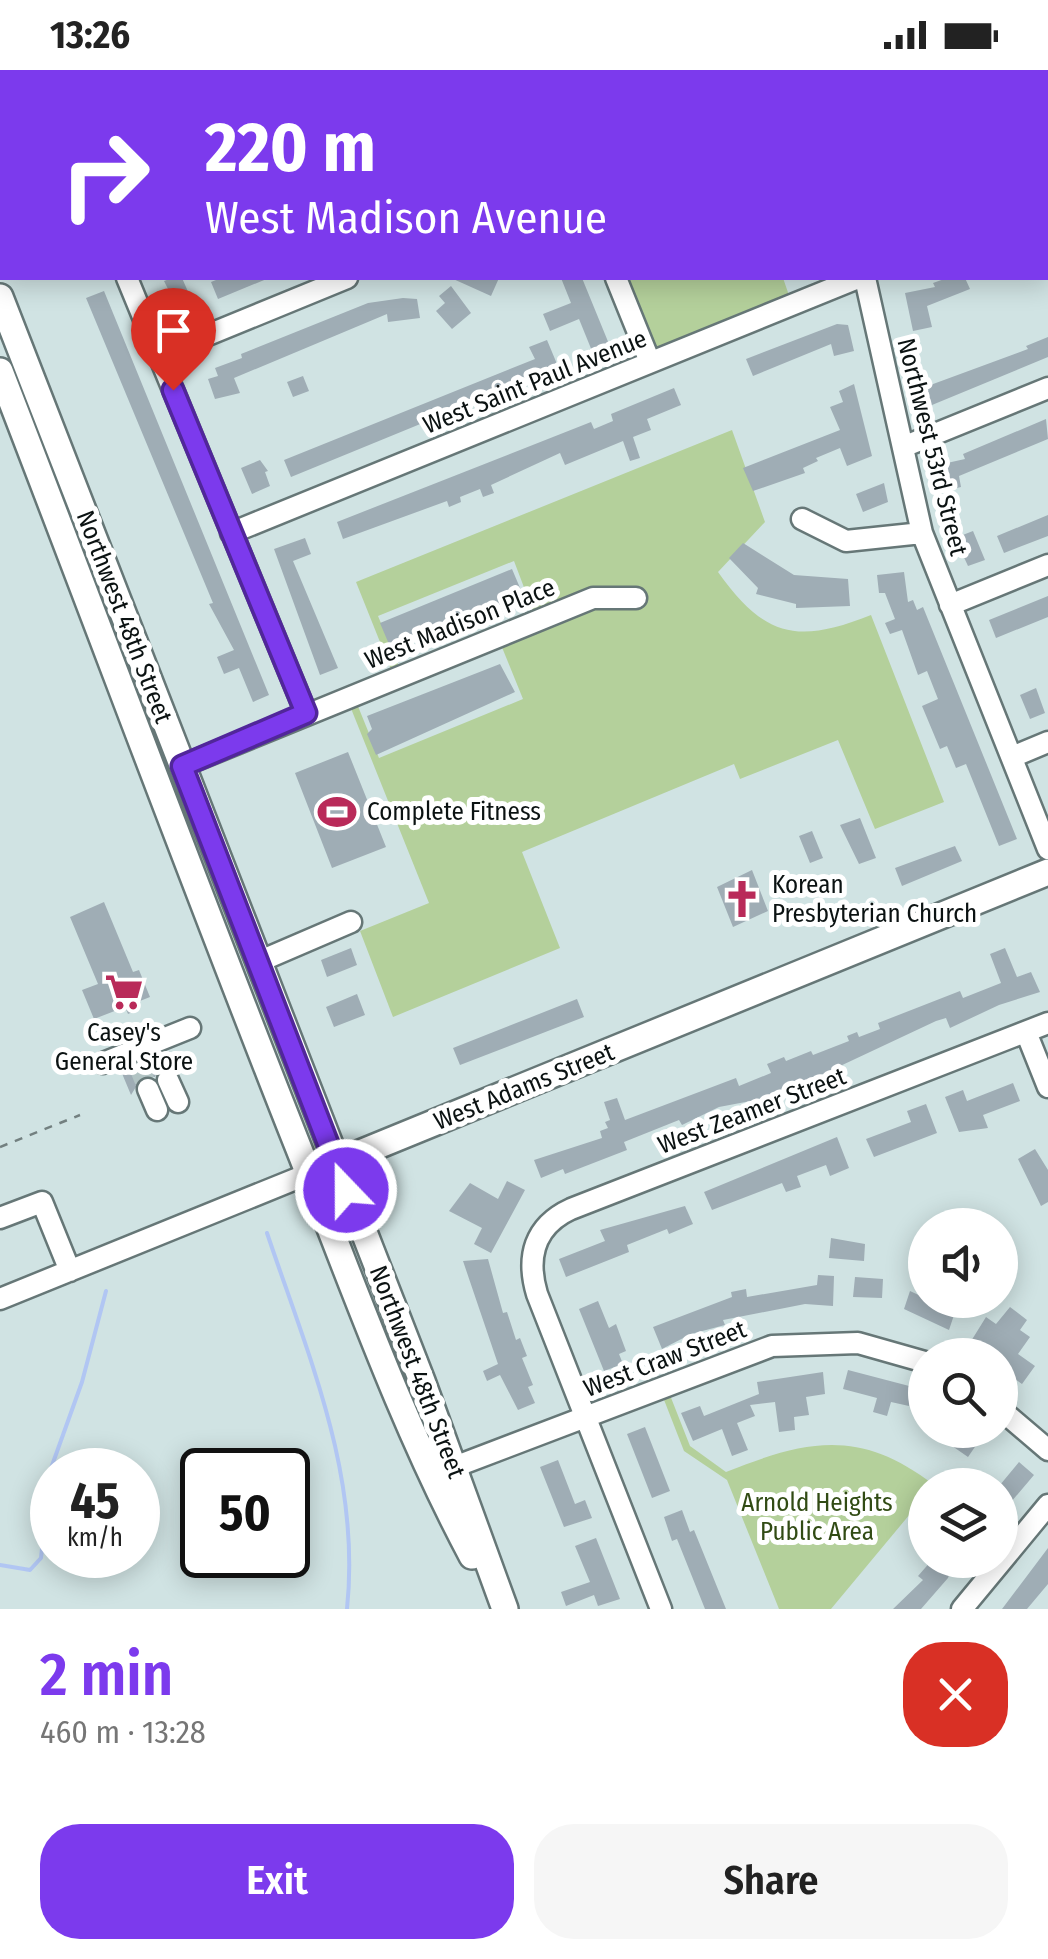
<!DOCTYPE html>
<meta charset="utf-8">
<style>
:root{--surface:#fff;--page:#f6f6f6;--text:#222;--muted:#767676;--accent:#7c3aed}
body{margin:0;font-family:"Fira Sans Condensed",sans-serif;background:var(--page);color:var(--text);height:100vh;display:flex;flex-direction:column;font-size:38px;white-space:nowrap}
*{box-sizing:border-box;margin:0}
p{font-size:32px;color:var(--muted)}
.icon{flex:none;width:55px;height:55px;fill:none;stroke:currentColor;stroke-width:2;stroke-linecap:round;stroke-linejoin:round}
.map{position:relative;height:1539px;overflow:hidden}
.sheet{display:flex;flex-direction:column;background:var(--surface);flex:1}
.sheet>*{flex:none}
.guide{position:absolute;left:0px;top:0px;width:1050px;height:210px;box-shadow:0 5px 25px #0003;background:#7c3aed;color:#fff;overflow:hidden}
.controls{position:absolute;left:908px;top:1138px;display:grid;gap:20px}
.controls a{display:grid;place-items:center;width:110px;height:110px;border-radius:50%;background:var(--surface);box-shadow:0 5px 25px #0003;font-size:50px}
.speed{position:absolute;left:30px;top:1378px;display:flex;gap:20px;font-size:50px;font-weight:700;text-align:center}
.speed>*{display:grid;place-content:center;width:130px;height:130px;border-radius:50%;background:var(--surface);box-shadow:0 5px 25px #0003;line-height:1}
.speed small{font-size:25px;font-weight:400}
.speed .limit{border:5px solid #111;border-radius:15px;background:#fff;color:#111}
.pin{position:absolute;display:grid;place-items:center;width:85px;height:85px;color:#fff;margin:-102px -42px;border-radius:50% 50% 50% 0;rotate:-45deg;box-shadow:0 0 10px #0007}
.pin .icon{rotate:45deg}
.me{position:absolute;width:110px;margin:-55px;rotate:338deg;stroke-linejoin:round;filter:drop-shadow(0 0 8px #0008)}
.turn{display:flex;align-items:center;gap:35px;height:210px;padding:0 40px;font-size:45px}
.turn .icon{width:130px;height:130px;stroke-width:2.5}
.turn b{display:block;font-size:70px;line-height:85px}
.round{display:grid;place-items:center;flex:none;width:105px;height:105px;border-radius:40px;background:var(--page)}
.summary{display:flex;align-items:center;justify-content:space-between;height:170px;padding:0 40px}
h1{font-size:60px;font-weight:600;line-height:75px;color:var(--accent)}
.primary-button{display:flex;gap:20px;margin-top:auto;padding:20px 40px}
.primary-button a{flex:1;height:115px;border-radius:40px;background:var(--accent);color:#fff;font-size:40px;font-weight:600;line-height:115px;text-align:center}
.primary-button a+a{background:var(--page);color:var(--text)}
.status{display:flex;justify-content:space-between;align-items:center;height:70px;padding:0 50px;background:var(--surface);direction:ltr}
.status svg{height:28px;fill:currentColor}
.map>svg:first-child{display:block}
.green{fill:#b4d09b}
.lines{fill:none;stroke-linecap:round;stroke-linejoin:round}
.stream{stroke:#b1c6f3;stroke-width:4}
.building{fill:#9fadb5}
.minor-tunnel{stroke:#b2c4c4;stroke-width:20;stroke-dasharray:20 10;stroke-linecap:butt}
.minor-casing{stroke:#677;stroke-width:25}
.major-casing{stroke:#677;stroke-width:30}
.path{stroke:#738080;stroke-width:2.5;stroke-dasharray:8 8;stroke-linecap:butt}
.minor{stroke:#fff;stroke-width:20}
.major{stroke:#fff;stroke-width:25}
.route-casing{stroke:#51269a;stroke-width:25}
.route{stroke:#7c3aed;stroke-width:18}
.labels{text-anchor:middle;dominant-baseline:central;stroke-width:10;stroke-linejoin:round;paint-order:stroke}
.street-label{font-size:25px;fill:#0b1212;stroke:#fff}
.poi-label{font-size:25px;fill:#0b1212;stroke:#fff;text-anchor:start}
.park-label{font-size:25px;fill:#314b14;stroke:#fff}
</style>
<div class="status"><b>13:26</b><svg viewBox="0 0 49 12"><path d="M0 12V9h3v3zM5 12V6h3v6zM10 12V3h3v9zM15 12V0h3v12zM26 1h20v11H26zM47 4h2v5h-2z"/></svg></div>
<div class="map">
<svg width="1048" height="1539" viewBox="0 0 1048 1539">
<rect width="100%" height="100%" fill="#d0e3e3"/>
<path class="green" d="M616,208H783L792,234L650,292Z
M732,360L765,452L718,502C765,568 798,574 871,545L944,732L875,759L838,670L740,709L734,694L522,782L560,878L393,947L360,861L429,833L346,626L353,624L379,688L523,629L497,565L536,549L514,491L378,546L402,604L394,607L356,512Z
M666,1315L690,1376L726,1402C808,1369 861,1359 934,1415H925V1426L831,1539H779L727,1410L684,1381L659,1317Z"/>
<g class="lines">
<path class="stream" d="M267,1163C309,1288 361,1405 347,1539
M0,1495L30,1500L41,1488L50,1401L82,1312L106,1221"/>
</g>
<path class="building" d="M172,208H182L193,233L178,239L164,211Z
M221,208H269L218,229L211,212Z
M451,208H499L491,226Z
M561,208H582L609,274L592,281L579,249L550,261L543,244L571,233Z
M947,208H965L970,219L927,236L932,257L913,261L905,223L935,217L933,213Z
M451,216L471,243L452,259L436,241L445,233L439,226Z
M104,221L269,625L253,632L239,598L224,604L217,587L234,580L209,534L213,533L86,228Z
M403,228L417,229L420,248L388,252L387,244L234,308L240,323L215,329L208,309L218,306L215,298L242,288L241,284L368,233Z
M837,254L848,255L854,281L834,286L831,274L753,306L746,289Z
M1048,267V287L932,335L925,317L1028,279L1026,276Z
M547,270L557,294L550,301L291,407L284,390L535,289L529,277Z
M303,306L309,321L293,327L287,312Z
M854,314L872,386L847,396L840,378L816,388L818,391L803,398L805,403L753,421L743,398L840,360L830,337L843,332L839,321Z
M674,318L681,335L647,349L651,360L633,367L640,388L630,391L623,371L565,395L560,383L491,415L494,423L483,427L480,419L460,427L461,432L449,437L447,431L343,469L337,452L591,352L594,359L613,351L611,344Z
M1046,349L1048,369L959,406L961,417L944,421L938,395L965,389L963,384Z
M260,390L268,401L265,402L270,416L252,424L241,398Z
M884,413L888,432L863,442L856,424Z
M1048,445V466L1004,483L997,466Z
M973,461L985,490L968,496L955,468Z
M305,468L311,484L293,491L338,598L320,605L274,479Z
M743,473L794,505L848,509L850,536L796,538V534L756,524L758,518L729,488Z
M512,499L523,525L519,528L391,579L380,553Z
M904,502L908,532L913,530L917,540L923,537L1017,769L999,776L966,694L956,698L947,676L940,679L922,636L938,629L927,601L918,605L902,560L890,564L885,553L895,549L885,523H879L877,505Z
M1048,526V547L996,568L989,550Z
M500,594L515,622L376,685L367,664L372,659L367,646Z
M1036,618L1045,643L1030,649L1020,625Z
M348,682L386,777L332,798L295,703Z
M860,748L876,788L859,794L840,755Z
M812,761L823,788L810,793L799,766Z
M955,776L962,791L902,816L895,798Z
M752,800L768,841L733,857L717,817Z
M104,832L133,902L139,900L150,927L135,933L137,940L128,944L125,937L94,949L82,920L98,914L70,847Z
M351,878L357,895L327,907L321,890Z
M1005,878L1017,907L1031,902L1040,922L999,935L950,958L946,948L936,951L821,1005L756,1030L719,1037L682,1055L679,1050L624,1072L627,1080L565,1104L563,1099L541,1108L534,1090L602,1068L600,1061L608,1058L605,1052L610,1050L604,1032L617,1028L625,1050L736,1008L739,1016L771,1003L767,994L784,987L786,991L811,981L813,985L849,971L847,966L857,962L859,967L880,959L878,953L960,921L963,928L1001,913L990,884Z
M357,924L365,945L334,957L326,937Z
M577,929L584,947L460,995L453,978Z
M170,981L177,1000L163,997L155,1007H142L131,1025L121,1001Z
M1013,1013L1020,1031L983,1045L988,1058L959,1062L945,1027L963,1020L967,1031Z
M926,1034L937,1063L874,1087L866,1069L911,1052L907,1041Z
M837,1067L849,1098L830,1106L826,1095L797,1106L801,1117L786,1122L782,1113L712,1140L704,1122Z
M1035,1079L1048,1100V1132L1041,1136L1018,1089Z
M507,1111L525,1120L491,1183L474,1174L482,1158L449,1141L470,1113L498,1129Z
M685,1136L693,1154L669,1164L667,1159L627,1175L629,1182L566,1207L559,1189L605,1171L600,1160Z
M831,1168L865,1174L864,1191L829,1188Z
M488,1189L503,1243L507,1242L516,1270L520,1268L527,1286L522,1288L533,1315L528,1317L535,1333L518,1340L500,1305L487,1311L483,1301L498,1294L463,1191Z
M818,1205L834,1206L833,1236L805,1234L723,1250L725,1255L691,1264L662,1279L653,1257L732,1227L731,1222L746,1219L747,1227L817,1215Z
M855,1207L883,1209L882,1228L853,1227Z
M910,1221L955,1242L949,1260L904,1239Z
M598,1231L609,1258L616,1254L626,1281L619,1284L623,1294L604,1301L579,1239Z
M1010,1237L1027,1250L1020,1260L1030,1267L1018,1284L1035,1296L1022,1314L1009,1305L1000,1285H981L968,1276L986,1247L996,1254Z
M848,1300L913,1317L909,1336L891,1332L887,1346L873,1342L877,1328L843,1319Z
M823,1302L825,1324L806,1327L809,1345L794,1347L795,1360L779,1362L775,1332L750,1335L755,1346L737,1353L748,1380L732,1386L722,1359L693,1371L681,1343L700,1336L704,1346L759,1324L757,1312Z
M645,1357L670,1421L652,1428L627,1364Z
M929,1360H963L979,1371L968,1387Z
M558,1390L575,1434L585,1430L592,1448L564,1457L540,1397Z
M1019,1392L1034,1405L1000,1445V1415Z
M682,1440L690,1462L694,1460L726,1539H705L677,1469L672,1471L664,1447Z
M596,1468L620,1529L598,1536L594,1525L566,1536L561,1522L590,1512L575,1476Z
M1048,1478V1514L1027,1539H1002Z
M932,1490H954L948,1508L921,1539H893L923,1510L918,1506Z"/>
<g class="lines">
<path class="minor-tunnel" d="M157,984L168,1010
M137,992L148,1019"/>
<g class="minor-casing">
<path id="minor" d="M43,0L44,2
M244,0L245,2
M583,0L584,2
M829,0V2
M344,2L350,0
M1048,130V129
M0,142L2,141
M127,208L306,643
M616,208L650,292
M865,208L922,463L1048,779
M159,285L347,208
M903,377L1048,318
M802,449L846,471L922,463
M231,463L858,208
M950,535L1048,495
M1012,687L1048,672
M182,696L593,528H636
M258,892L351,852
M1026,962L1048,1017
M103,993L190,958
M168,1010L178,1032
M148,1019L157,1040
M0,1148L42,1132L70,1201
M0,1229L308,1104
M1000,1339L1048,1380
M441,1402L772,1276L858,1273L925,1292
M661,1539L537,1224C526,1187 534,1156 571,1139L1048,953
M962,1539L1048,1435"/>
</g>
<g class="major-casing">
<path id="major" d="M0,227L422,1311L505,1539
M0,301C99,557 194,814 295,1069C351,1209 401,1353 472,1486
M321,1099L1048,802"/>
</g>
<path class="path" d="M0,1077L80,1045"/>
<use href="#minor" class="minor"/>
<use href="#major" class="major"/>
</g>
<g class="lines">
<g class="route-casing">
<path id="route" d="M173,320L306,643L182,696L346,1120"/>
</g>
<use href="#route" class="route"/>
</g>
<defs>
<g id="stadium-bare" transform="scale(3)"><path d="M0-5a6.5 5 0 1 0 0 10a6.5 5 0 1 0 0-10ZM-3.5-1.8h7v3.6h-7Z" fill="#b92a59" stroke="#fff" stroke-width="2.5" paint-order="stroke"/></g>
<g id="church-bare" transform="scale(3)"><path d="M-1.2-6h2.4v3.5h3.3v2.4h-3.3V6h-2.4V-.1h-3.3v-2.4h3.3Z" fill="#b92a59" stroke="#fff" stroke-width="2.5" paint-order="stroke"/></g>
<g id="supermarket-bare" transform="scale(3)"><path d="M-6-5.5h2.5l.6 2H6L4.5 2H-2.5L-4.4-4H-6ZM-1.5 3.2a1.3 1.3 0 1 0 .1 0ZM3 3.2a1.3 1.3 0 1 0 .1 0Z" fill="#b92a59" stroke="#fff" stroke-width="2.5" paint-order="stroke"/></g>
</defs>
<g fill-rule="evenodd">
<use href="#stadium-bare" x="337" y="742"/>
<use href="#church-bare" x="742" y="829"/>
<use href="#supermarket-bare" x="124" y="922"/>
</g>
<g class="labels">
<g class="street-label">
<text transform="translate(535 312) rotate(-22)">West Saint Paul Avenue</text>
<text transform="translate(932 377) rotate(76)">Northwest 53rd Street</text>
<text transform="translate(124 547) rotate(69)">Northwest 48th Street</text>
<text transform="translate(460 554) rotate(-22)">West Madison Place</text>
<text transform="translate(524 1017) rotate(-22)">West Adams Street</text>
<text transform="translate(752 1041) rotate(-21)">West Zeamer Street</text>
<text transform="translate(665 1289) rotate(-21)">West Craw Street</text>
<text transform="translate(417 1302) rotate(69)">Northwest 48th Street</text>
</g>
<g class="poi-label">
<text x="367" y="742">Complete Fitness</text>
<text x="772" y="815">Korean<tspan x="772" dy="29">Presbyterian Church</tspan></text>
<text x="124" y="963" text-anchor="middle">Casey's<tspan x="124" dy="29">General Store</tspan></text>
</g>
<g class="park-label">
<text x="817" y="1433">Arnold Heights<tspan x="817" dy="29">Public Area</tspan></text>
</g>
</g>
</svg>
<div class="controls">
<a><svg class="icon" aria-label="sound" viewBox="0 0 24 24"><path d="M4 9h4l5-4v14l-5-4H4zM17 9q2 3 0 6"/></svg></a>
<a><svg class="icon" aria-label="search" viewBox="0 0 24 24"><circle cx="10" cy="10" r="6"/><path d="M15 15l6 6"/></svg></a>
<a><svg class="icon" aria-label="layers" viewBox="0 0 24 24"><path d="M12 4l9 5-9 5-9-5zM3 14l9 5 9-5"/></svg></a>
</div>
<div class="speed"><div>45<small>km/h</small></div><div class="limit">50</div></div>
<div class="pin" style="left:173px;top:320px;background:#d93025"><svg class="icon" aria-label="arrive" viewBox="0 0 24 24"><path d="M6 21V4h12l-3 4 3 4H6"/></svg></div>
<svg class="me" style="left:346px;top:1120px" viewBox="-20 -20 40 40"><circle r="17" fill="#7c3aed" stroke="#fff" stroke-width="3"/><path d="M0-11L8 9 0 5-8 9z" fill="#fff"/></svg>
<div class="guide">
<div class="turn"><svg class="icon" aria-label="right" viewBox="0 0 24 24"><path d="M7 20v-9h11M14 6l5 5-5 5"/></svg><div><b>220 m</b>West Madison Avenue</div></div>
</div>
</div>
<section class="sheet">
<div class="summary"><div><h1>2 min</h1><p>460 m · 13:28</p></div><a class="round" style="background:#d93025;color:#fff"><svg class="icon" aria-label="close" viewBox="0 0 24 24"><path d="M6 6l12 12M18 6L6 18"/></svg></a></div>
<div class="primary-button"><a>Exit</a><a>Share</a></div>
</section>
